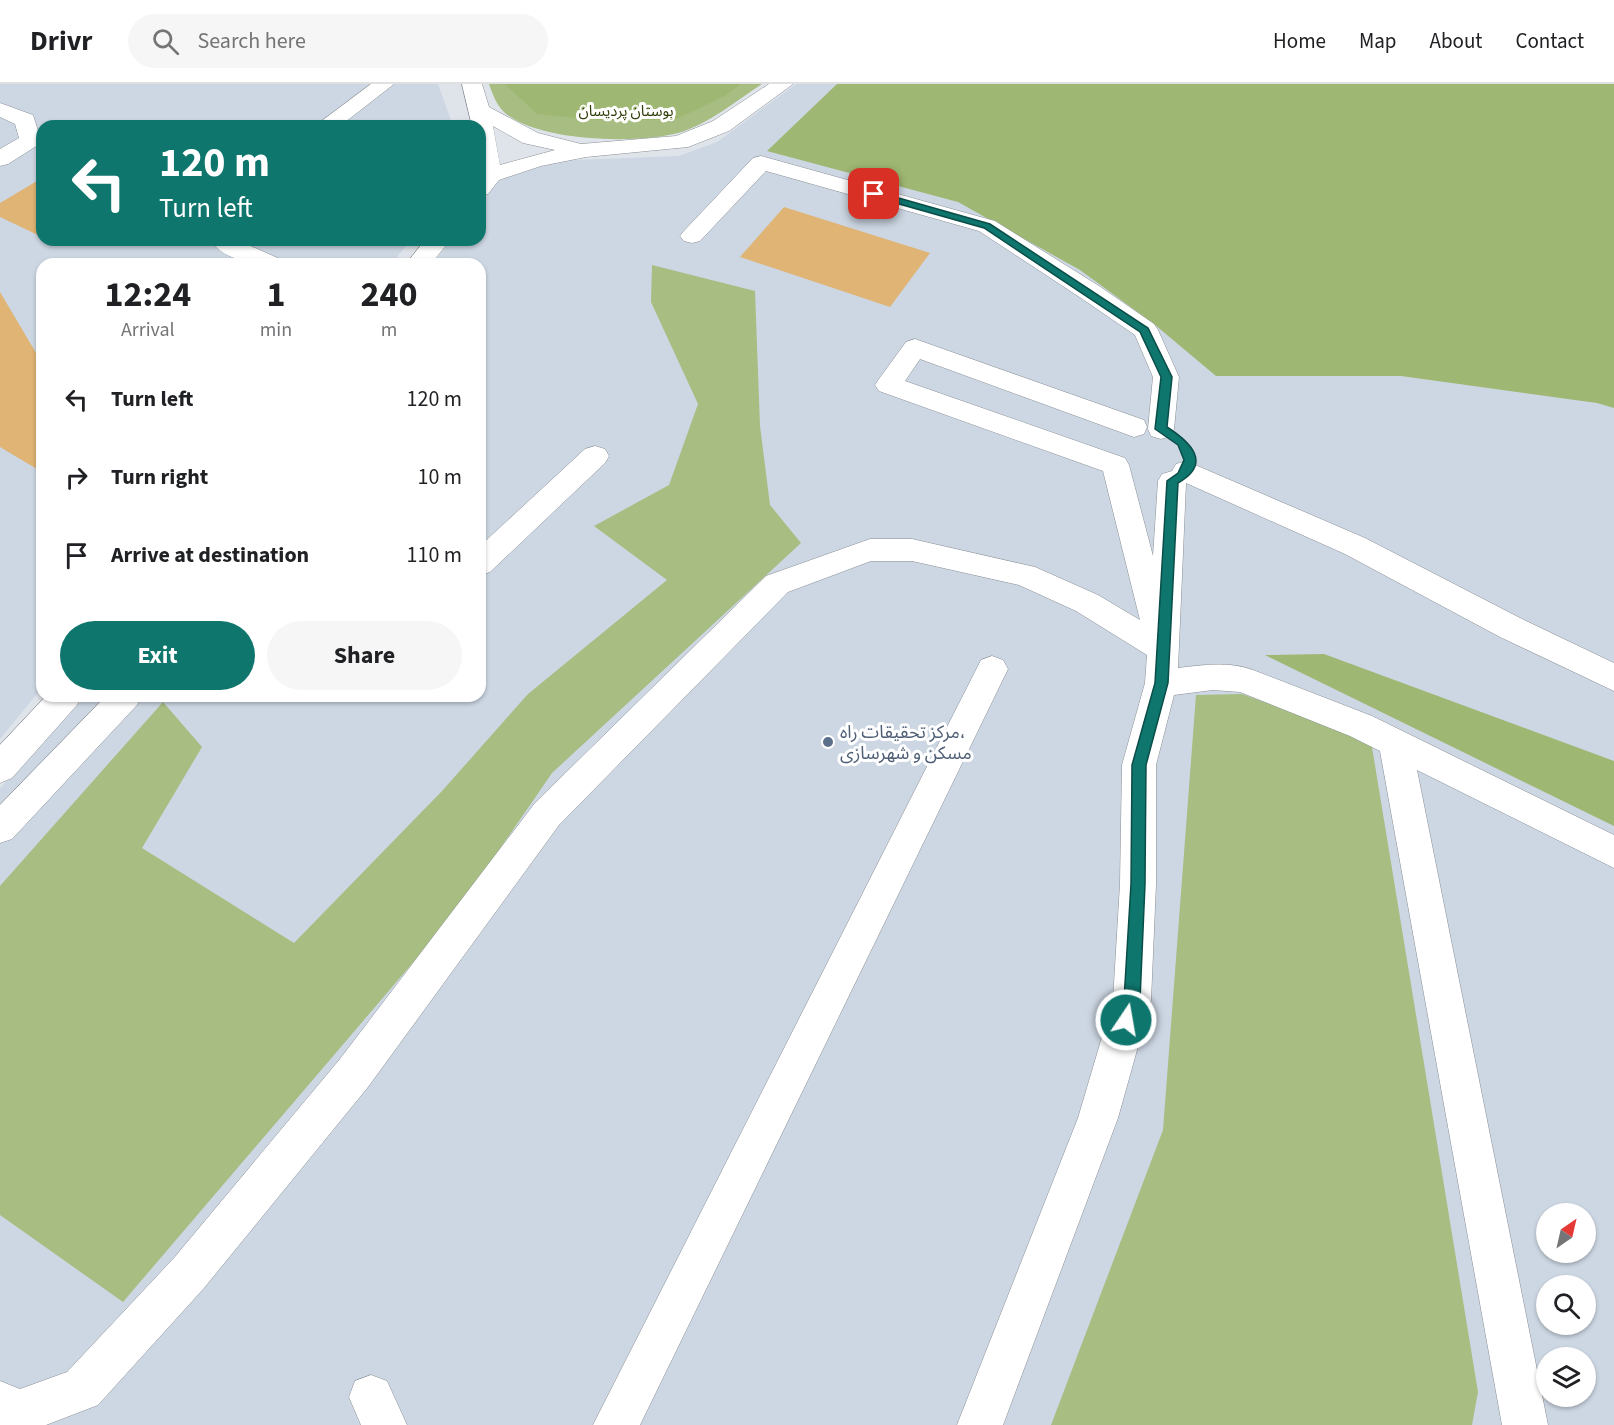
<!DOCTYPE html>
<meta charset="utf-8">
<style>
:root{--surface:#fff;--page:#f6f6f6;--text:#202124;--muted:#757577;--line:#e0e0e0;--accent:#0f766e}
body{margin:0;font-family:"Source Sans 3","Noto Sans Arabic",sans-serif;background:var(--page);color:var(--text);height:100vh;display:flex;flex-direction:column;font-size:22px;white-space:nowrap}
*{box-sizing:border-box;margin:0}
p{font-size:20px;color:var(--muted)}
.icon{flex:none;width:33px;height:33px;fill:none;stroke:currentColor;stroke-width:2;stroke-linecap:round;stroke-linejoin:round}
.map{position:relative;flex:1;overflow:hidden}
.panel{position:absolute;left:36px;top:174px;width:450px;height:444px;display:flex;flex-direction:column;background:var(--surface);border-radius:18px;box-shadow:0 2px 4px #0004}
.panel>*{flex:none}
.hud{position:absolute;left:36px;top:36px;width:450px;height:126px;border-radius:18px;box-shadow:0 2px 4px #0004;background:#0f766e;color:#fff;overflow:hidden}
.needle{width:39px;rotate:34deg}
.controls{position:absolute;left:1536px;top:1119px;display:grid;gap:12px}
.controls a{display:grid;place-items:center;width:60px;height:60px;border-radius:50%;background:var(--surface);box-shadow:0 2px 4px #0004;font-size:30px}
.pin{position:absolute;display:grid;place-items:center;width:51px;height:51px;color:#fff;margin:-26px;border-radius:12px;box-shadow:0 3px 9px #0006}
.me{position:absolute;width:66px;margin:-33px;rotate:12deg;stroke-linejoin:round;filter:drop-shadow(0 0 4px #0008)}
.turn{display:flex;align-items:center;gap:21px;height:126px;padding:0 24px;font-size:27px}
.turn .icon{width:78px;height:78px;stroke-width:2.5}
.turn b{display:block;font-size:42px;line-height:51px}
.eta{display:flex;justify-content:space-evenly;align-items:center;height:102px;text-align:center}
.eta b{font-size:36px;font-weight:700;line-height:42px}
.primary-button{display:flex;gap:12px;margin-top:auto;padding:12px 24px}
.primary-button a{flex:1;height:69px;border-radius:36px;background:var(--accent);color:#fff;font-size:24px;font-weight:700;line-height:69px;text-align:center}
.primary-button a+a{background:var(--page);color:var(--text)}
ul{padding:0;list-style:none}
li{display:flex;align-items:center;gap:18px;height:78px;padding:0 24px}
li div{flex:1}
li b{display:block;font-size:22px}
li em{font-style:normal}
header{display:flex;align-items:center;gap:36px;box-sizing:border-box;height:84px;padding:0 30px;background:var(--surface);border-bottom:2px solid var(--line)}
header strong{font-size:28px}
nav{display:flex;gap:33px;margin-inline-start:auto;font-size:21px}
.search{width:420px;height:54px;background:var(--page);display:flex;align-items:center;gap:15px;box-sizing:border-box;padding:0 21px;border-radius:33px;color:var(--muted);font-size:22px}
.map>svg:first-child{display:block}
.built{fill:#cdd7e3;fill-rule:evenodd}
.green{fill:#a7bd81}
.forest{fill:#9eb772}
.building{fill:#dfb474}
.lines{fill:none;stroke-linecap:round;stroke-linejoin:round}
.minor-casing{stroke:#8a8f95;stroke-width:1}
.minor{fill:#fff;fill-rule:evenodd}
.route{fill:#0f766e;stroke:#0a4d48;stroke-width:1.5}
.service-dot{fill:#5c6f8a;stroke:#fff;stroke-width:2}
.labels{text-anchor:middle;dominant-baseline:central;stroke-width:6;stroke-linejoin:round;paint-order:stroke}
.far-park-label{font-size:15px;fill:#2d3c08;stroke:#fff}
.service-label{font-size:18px;fill:#4e5e75;stroke:#fff;text-anchor:start}
</style>
<header>
<strong>Drivr</strong>
<div class="search"><svg class="icon" aria-label="search" viewBox="0 0 24 24"><circle cx="10" cy="10" r="6"/><path d="M15 15l6 6"/></svg>Search here</div>
<nav><a>Home</a><a>Map</a><a>About</a><a>Contact</a></nav>
</header>
<div class="map">
<svg width="1614" height="1341" viewBox="0 0 1614 1341">
<rect width="100%" height="100%" fill="#dfe4ea"/>
<path class="built" d="M0,0H438L453,42H42V156H411L391,180H42V604L0,655Z
M796,0H896L999,131L1614,324V1341H0V704L86,612H480V180H432L451,156H480V119L498,97L548,77L679,72L717,58ZM1546,1130H1586V1168H1546ZM1546,1202H1586V1240H1546ZM1546,1274H1586V1312H1546Z"/>
<path class="green" d="M489,0H762C736,17 709,40 678,49C637,60 537,58 504,28C496,20 493,11 489,0Z
M652,181L755,207L760,342L770,421L801,459L552,689L457,827L123,1218L0,1131V802L163,618L202,663L142,764L294,859L442,707L528,610L667,496L594,442L669,401L698,320L651,218Z
M1242,610L1371,657L1478,1308L1472,1341H1051L1163,1046L1196,611Z"/>
<path class="forest" d="M505,0H741L725,12L674,36H598L537,30Z
M837,0H1614V324L1597,319L1401,292H1216L1154,240L1080,186L958,118L767,67Z
M1324,570L1614,677V742L1265,571Z"/>
<path class="building" d="M42,94V153L0,133V119Z
M784,123L930,169L890,223L740,173Z
M0,208L42,279V388L0,363Z"/>
<g class="lines">
<g class="minor-casing">
<path id="minor" d="M371,0H394L340,42H315Z
M462,0H482L489,23L538,49L581,60L676,52L713,37L769,0H793L729,47L688,63L586,73L541,82L499,96L488,110L480,112V42H472ZM493,42L523,59L555,66L500,81Z
M0,19L33,31L41,56L38,61L8,80L0,82V65L19,54L15,40L0,33Z
M761,72L995,137L1099,202L1154,240L1158,246L1179,293L1174,345L1171,352L1161,355L1151,352L1148,345L1153,293L1135,251L1081,214L979,147L766,87L700,157L692,159L684,157L680,152L684,147L753,74Z
M217,156H237L280,175L284,180C263,180 227,179 214,160Z
M425,156H450L431,180H406Z
M915,255L1144,336L1147,343L1144,350L1134,353L920,275L905,297L1125,374L1129,381L1153,472L1158,397L1162,390L1172,387L1176,380L1186,377L1365,454L1522,535L1614,579V607L1500,553L1345,470L1186,399L1178,584C1203,581 1228,577 1253,586L1372,632L1614,751V784L1417,686L1548,1341H1502L1380,667L1350,652L1240,608L1213,606L1174,611L1156,681V800L1151,916L1118,1034L1003,1341H957L1078,1034L1113,916L1120,800L1122,681L1145,599L1147,571L1076,527L1019,501L912,477H871L788,508L559,741L368,1003L204,1204L98,1321L46,1341H0V1297L20,1305L67,1288L174,1174L340,975L535,719L766,492L870,455H912L1035,483L1098,511L1140,536L1103,387L879,307L875,301L879,295L906,258Z
M595,362L605,365L609,372L605,379L490,488L480,491V462L585,365Z
M992,572L1003,576L1008,585L640,1341H593L981,576Z
M46,612H82L77,621L12,694L0,699V661Z
M106,612H142L137,621L12,755L0,759V721Z
M371,1291L387,1297L407,1341H361L349,1313L355,1297Z"/>
</g>
<use href="#minor" class="minor"/>
</g>
<path class="route" d="M874,107L990,140L1148,244L1172,293L1167,343C1190,358 1213,379 1178,399L1168,599L1146,681L1145,800L1140,916L1132,942L1126,944L1121,942L1118,936L1124,916L1131,800L1132,681L1155,599L1167,397L1178,389L1184,376L1178,361L1155,345L1161,293L1140,248L984,144L871,112L870,110Z"/>
<circle class="service-dot" cx="828" cy="658" r="6"/>
<g class="labels">
<g class="far-park-label">
<text x="626" y="27">بوستان پردیسان</text>
</g>
<g class="service-label">
<text x="840" y="648">مرکز تحقیقات راه،<tspan x="840" dy="21">مسکن و شهرسازی</tspan></text>
</g>
</g>
</svg>
<div class="controls">
<a><svg class="needle" viewBox="-14 -14 28 28"><path d="M0-13l5 13h-10z" fill="#e53935"/><path d="M0 13l5-13h-10z" fill="#757577"/></svg></a>
<a><svg class="icon" aria-label="search" viewBox="0 0 24 24"><circle cx="10" cy="10" r="6"/><path d="M15 15l6 6"/></svg></a>
<a><svg class="icon" aria-label="layers" viewBox="0 0 24 24"><path d="M12 4l9 5-9 5-9-5zM3 14l9 5 9-5"/></svg></a>
</div>
<div class="pin" style="left:874px;top:110px;background:#d93025"><svg class="icon" aria-label="arrive" viewBox="0 0 24 24"><path d="M6 21V4h12l-3 4 3 4H6"/></svg></div>
<svg class="me" style="left:1126px;top:936px" viewBox="-20 -20 40 40"><circle r="17" fill="#0f766e" stroke="#fff" stroke-width="3"/><path d="M0-11L8 9 0 5-8 9z" fill="#fff"/></svg>
<div class="hud">
<div class="turn"><svg class="icon" aria-label="left" viewBox="0 0 24 24"><path d="M17 20v-9H6M10 6l-5 5 5 5"/></svg><div><b>120 m</b>Turn left</div></div>
</div>
<section class="panel">
<div class="eta">
<div><b>12:24</b><p>Arrival</p></div>
<div><b>1</b><p>min</p></div>
<div><b>240</b><p>m</p></div>
</div>
<ul>
<li><svg class="icon" aria-label="left" viewBox="0 0 24 24"><path d="M17 20v-9H6M10 6l-5 5 5 5"/></svg><div><b>Turn left</b></div><em>120 m</em></li>
<li><svg class="icon" aria-label="right" viewBox="0 0 24 24"><path d="M7 20v-9h11M14 6l5 5-5 5"/></svg><div><b>Turn right</b></div><em>10 m</em></li>
<li><svg class="icon" aria-label="arrive" viewBox="0 0 24 24"><path d="M6 21V4h12l-3 4 3 4H6"/></svg><div><b>Arrive at destination</b></div><em>110 m</em></li>
</ul>
<div class="primary-button"><a>Exit</a><a>Share</a></div>
</section>
</div>
